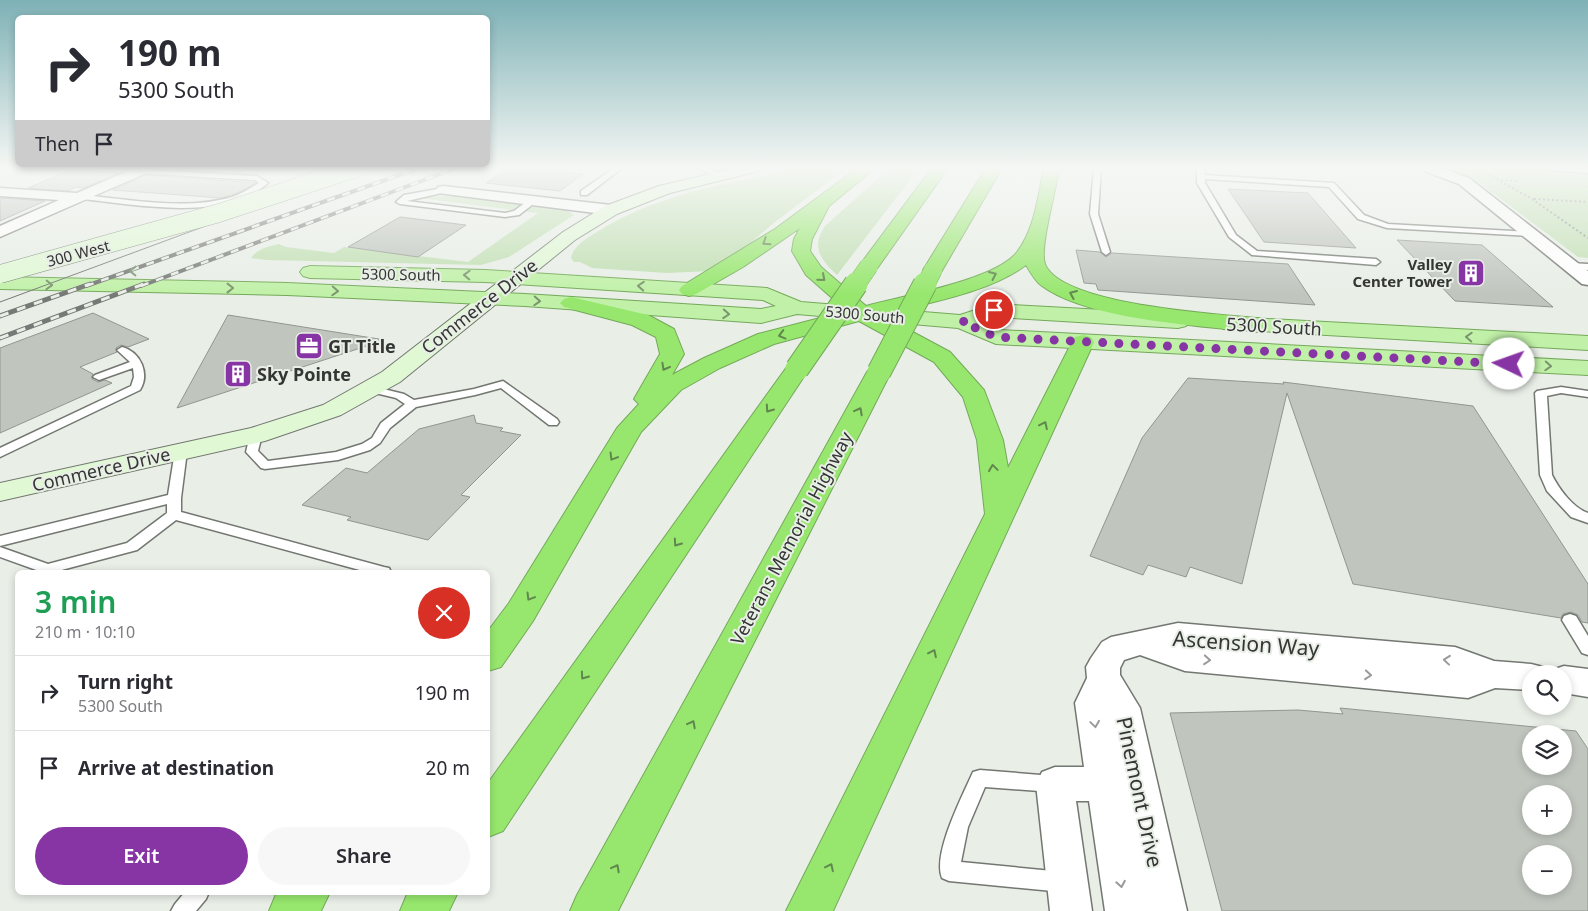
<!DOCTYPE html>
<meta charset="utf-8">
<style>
:root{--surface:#fff;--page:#f7f7f7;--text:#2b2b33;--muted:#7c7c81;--line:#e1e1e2;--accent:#8735a4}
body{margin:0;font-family:"Noto Sans",sans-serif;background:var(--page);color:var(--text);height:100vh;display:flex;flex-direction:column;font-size:19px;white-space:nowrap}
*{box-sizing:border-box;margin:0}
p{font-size:16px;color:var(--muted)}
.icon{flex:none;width:28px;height:28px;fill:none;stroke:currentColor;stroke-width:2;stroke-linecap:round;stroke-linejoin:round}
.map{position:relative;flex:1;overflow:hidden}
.sheet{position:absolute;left:15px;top:570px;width:475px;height:325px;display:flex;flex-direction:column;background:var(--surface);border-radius:8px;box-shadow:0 2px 8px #0003}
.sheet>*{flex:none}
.banner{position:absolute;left:15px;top:15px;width:475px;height:152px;border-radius:8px;box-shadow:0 2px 8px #0003;background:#fff;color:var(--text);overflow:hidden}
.tools{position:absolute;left:1522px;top:665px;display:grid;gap:10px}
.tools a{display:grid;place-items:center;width:50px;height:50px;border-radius:50%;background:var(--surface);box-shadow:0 2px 8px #0003;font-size:25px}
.pin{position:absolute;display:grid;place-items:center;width:42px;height:42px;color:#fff;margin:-21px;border:2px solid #fff;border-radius:50%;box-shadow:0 1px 5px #0007}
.me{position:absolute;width:55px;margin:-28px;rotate:273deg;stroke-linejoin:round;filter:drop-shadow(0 0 4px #0008)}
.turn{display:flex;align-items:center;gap:18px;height:105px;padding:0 20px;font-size:22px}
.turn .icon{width:65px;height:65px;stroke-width:2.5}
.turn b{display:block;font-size:35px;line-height:42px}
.then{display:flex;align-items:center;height:48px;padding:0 20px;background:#0003;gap:10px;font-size:19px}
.round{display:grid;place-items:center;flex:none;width:52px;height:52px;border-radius:26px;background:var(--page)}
.headline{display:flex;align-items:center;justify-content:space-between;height:85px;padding:0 20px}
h1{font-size:30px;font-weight:600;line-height:38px;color:#1e9e55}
.action{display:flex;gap:10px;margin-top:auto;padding:10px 20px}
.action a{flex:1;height:58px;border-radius:30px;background:var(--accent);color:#fff;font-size:20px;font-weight:600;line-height:58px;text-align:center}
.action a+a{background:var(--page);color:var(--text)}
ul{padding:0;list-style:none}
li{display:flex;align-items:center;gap:15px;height:75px;padding:0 20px;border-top:1px solid var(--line)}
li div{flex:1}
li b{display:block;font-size:19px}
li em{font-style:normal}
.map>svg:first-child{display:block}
.green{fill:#c1dfb3}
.building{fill:#c0c5be;stroke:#929690;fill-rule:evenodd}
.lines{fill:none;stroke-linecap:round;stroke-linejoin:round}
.lane-casing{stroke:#737771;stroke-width:3}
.street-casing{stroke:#737771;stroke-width:3}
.secondary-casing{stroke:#737771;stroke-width:2}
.primary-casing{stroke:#74a95a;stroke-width:2}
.highway-casing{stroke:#74a95a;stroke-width:2}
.path{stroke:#8d908c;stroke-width:2;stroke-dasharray:2 2.5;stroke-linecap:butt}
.lane{fill:#fff;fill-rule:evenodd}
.street{fill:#fff;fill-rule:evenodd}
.secondary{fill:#e0f8d4;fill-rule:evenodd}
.primary{fill:#c1f1a8;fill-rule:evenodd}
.highway{fill:#97e76e;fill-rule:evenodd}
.tram{stroke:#767975;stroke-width:1}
.rail-far1-casing{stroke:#767975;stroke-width:4}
.rail-casing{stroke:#767975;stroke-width:5}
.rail-far1{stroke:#e9eee7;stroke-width:2.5;stroke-dasharray:8;stroke-linecap:butt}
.rail{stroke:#e9eee7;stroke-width:3;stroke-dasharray:9;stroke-linecap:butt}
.secondary-bridge-casing{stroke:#737771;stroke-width:19;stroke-linecap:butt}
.highway-bridge-far1-casing{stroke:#74a95a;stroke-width:19;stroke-linecap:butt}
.highway-bridge-casing{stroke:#74a95a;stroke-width:25;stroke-linecap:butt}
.secondary-bridge{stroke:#e0f8d4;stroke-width:18}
.highway-bridge-far1{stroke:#97e76e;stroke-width:18}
.highway-bridge{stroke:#97e76e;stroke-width:23}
.oneway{stroke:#61864e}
.oneway2{stroke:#7a946e}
.oneway3{stroke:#9a9a9a}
.route{stroke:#8735a4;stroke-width:9;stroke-dasharray:0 16.2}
.labels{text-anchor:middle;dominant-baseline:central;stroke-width:4;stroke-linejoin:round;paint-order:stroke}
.far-street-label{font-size:15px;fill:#343634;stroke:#e9eee7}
.far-poi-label{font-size:15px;font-weight:bold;fill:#343634;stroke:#e9eee7;text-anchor:end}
.street-label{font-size:18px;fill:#343634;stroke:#e9eee7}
.poi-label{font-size:18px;font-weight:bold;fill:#343634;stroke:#e9eee7;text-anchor:start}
.near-street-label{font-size:21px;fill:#343634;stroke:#e9eee7}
</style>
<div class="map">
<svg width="1588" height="911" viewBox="0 0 1588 911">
<rect width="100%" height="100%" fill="#e9eee7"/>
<path class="green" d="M797,168H846L775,222L735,256L710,271L667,273L592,268L580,262H574L571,258C573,246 587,238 597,232C662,192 725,185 797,168Z
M890,168H919L837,275C820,259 811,247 825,226Z
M1443,168H1588V258L1578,257L1477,181Z
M457,196L566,210L574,215L509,257L481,265L267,260L251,258C257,249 269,246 279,244L286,247L334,253L344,247L468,262L538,213L420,198L412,202H404L422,197Z"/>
<path class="building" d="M510,168H544L540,170L583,174L560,191L486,183Z
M71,170L118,173L84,188L76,187L68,191L28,188Z
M146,175L172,177L256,183L235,194L221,198L113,190Z
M1228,189L1308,193L1356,248L1264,242Z
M3,198L45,201L0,221V199Z
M400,217L466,225L418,257L348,247Z
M1397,240L1482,245L1553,307L1455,301Z
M1076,250L1100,252L1106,257L1112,253L1288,264L1315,305L1098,290L1096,284L1084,283Z
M93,313L149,339L128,347L121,345L116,348L117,352L80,367L93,374L92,379L98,382L105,380L112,383L0,433V348Z
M228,315L385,340L177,408Z
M1188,378L1284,384L1283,382L1473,406L1588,584V623L1582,622L1578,615L1571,612L1563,614L1561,618L1353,584L1287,393L1242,584L1190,567L1186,577L1148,565L1143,575L1090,556L1142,438Z
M474,415L476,423L503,428L500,431L521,435L461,495L470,497L428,540L347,520L351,517L302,505L346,468L367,473L419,429Z
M1340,708L1576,731L1588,749V911H1222L1170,713L1298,710L1343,714ZM1531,734H1564V766H1531ZM1531,794H1564V826H1531ZM1531,854H1564V886H1531Z"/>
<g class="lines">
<g class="lane-casing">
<path id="lane" d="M614,168H622L587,195H581V191Z
M699,168H708L724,176L717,178Z
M1094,168H1101L1098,214L1110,252L1106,255L1102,252L1090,214Z
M1197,168H1204L1205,175L1334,183L1364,215L1388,224L1529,232L1533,234L1529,236L1387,228L1358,219L1329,187L1205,179V183L1236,235L1257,251L1376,259L1380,262L1376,265L1252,255L1229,237L1197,183Z
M1545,168L1588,169V173L1549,170Z
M135,169L257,176L268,183C222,223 136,204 81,199L77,197L81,195C129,199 184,211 232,197C241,194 250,188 259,183L255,180L138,173L134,171Z
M443,188L447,190L446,192L407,201L505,213L514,211L530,199L537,201L519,215L505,217L400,204L396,202L404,195Z
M1570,263L1588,264V270L1567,268V264Z
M122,347C141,352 150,374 140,390L0,457V448L131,386L134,377L133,368L99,380L93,377L95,375L130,362L117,350Z
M503,381L557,419L559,422L557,425H549L501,388L475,395L416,407L390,428L380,443L370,450L338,460L265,469L261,468L246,452L250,435L256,431L262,435L258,451L268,461L336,452L362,444L372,438L381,423L405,404L396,398L367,391L365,389L367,387L371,386L404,394L414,400L474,389Z
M1561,387L1588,391V397L1561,393L1547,396L1552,475C1559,489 1573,508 1588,513V523L1571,517L1547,491L1540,475L1535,393L1537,391Z
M181,447L187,451L181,498V512L384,567L389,568L391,572H367L176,520L137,550L54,572H42L0,557V547L48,564L127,543L167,513V504L0,546V536L168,495L175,451Z
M1570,614L1576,616L1588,636V655L1582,653L1562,620L1564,616Z
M980,770L1053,776L1060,778L1062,784L1060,790L1053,792L985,787L968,827L961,862L1063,872L1070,875L1073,882L1070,889L1063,892L949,881L942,878C932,854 963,795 973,772Z
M185,892H209L206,899L196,911H171L175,904Z"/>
</g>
<g class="street-casing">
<path id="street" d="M135,168H153L151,171L0,237V226L59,200L0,196V188L77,193Z
M1422,168H1441L1469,178L1588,271V285L1582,284L1459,184L1424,171Z
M443,186L611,205L617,207L619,210L617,213L611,215L438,193L436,190L438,187Z
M1178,623L1455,647L1494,661L1531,664L1543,667L1546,674H1531V690L1495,688L1468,698L1185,671L1140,655L1124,660L1120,668V675L1140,708L1187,911H1105L1089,801H1076L1092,911H1050L1036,784L1042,772L1055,767H1084L1075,703L1087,678L1086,667L1091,658L1102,642L1111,637Z
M1564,666L1588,669V697L1564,693V674H1550L1552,670Z"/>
</g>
<g class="secondary-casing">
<path id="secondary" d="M736,168H762L759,171L670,193L617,214L575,240L400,382L341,415L265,441L0,501V483L251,428L323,405L382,372L563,232L605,206L659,186Z"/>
</g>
<g class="primary-casing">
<path id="primary" d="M310,266L485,270L767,288L801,302L960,315L994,304L1178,314L1186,316L1189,321L1186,326L1178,328L996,317L981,322L1000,330L1588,361V375L996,344L958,328L797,314L761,323L525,306L287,295L0,289V277L287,283L525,294L761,309L776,306L763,300L485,282L310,278L303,276L300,272L303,268Z
M1231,317L1588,336V350L1223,329L1220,324L1223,319Z"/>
</g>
<g class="highway-casing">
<path id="highway" d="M858,168H875L829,206L812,239L810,251L821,267L866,306C902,296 996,280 1017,252C1035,229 1038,195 1044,168H1059C1057,188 1039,248 1045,264C1061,305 1217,314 1258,318L1266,320L1269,325L1266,330L1258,332C1201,326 1088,320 1042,286C1036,282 1030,272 1026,265C989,293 926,303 881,315L950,352L984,390L1003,440L1008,468L1072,342L1075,337L1083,335L1091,337L1094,342L833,911H786L985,514L977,440L963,397L934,362L859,321L774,344L720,368L681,390L641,432L533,621L501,667L488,671V631L509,603L617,428L639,404L634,399L660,354L656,337L632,325L564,307L560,303L564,299L571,297L648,315L674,329L684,354L672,375L704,358L758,334L847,311L806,275L792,251L794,239L800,228L743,267L696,294L689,296L682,294L679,290L682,286L775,229Z
M932,168H948L876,270L869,272L862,270L859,266Z
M986,168H1002L940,274L933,276L926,274L923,270Z
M797,362L805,364L809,369L503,831L488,837V783L789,364Z
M879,365L887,367L891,372L618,911H570L577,895L867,372L871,367Z
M277,892H330L321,911H269Z
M408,892H458L449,911H400Z"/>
</g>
<path class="path" d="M1477,168L1532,199L1588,238
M1501,180L1517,181
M1534,199L1588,202"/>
<use href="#lane" class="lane"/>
<use href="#street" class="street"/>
<use href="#secondary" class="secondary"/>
<use href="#primary" class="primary"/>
<use href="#highway" class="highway"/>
<path class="tram" d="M0,302L219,221L348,168"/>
<g class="rail-far1-casing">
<path id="rail-far1" d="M86,286L419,168
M141,286L456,168"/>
</g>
<g class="rail-casing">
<path id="rail" d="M0,316L90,284
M0,338L144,284"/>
</g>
<use href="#rail-far1" class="rail-far1"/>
<use href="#rail" class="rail"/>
<g class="secondary-bridge-casing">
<path id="secondary-bridge" d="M0,274L219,213L356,168"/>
</g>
<g class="highway-bridge-far1-casing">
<path id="highway-bridge-far1" d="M855,286L869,266
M925,286L933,270"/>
</g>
<g class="highway-bridge-casing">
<path id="highway-bridge" d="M797,369L856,284
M879,372L925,284"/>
</g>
<use href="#secondary-bridge" class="secondary-bridge"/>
<use href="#highway-bridge-far1" class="highway-bridge-far1"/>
<use href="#highway-bridge" class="highway-bridge"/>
</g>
<defs><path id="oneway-chevron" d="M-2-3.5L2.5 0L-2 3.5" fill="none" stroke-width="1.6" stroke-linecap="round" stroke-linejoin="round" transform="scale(1.25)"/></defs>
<g class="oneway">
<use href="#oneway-chevron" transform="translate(766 242) rotate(147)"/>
<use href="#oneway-chevron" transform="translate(993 275) rotate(-24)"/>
<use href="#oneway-chevron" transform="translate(822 278) rotate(41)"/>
<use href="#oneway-chevron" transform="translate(1073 294) rotate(-157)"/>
<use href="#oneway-chevron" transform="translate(782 335) rotate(165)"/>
<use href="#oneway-chevron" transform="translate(665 367) rotate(119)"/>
<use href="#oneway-chevron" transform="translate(769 409) rotate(125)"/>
<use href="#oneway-chevron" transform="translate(859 411) rotate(-62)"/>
<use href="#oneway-chevron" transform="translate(1044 425) rotate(-64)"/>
<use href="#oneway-chevron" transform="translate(613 457) rotate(121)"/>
<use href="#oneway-chevron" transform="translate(993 468) rotate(-98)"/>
<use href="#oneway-chevron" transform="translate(677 543) rotate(125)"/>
<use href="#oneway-chevron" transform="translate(530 597) rotate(121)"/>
<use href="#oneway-chevron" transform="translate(933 653) rotate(-64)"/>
<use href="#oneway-chevron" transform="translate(584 676) rotate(125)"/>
<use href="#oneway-chevron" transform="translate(692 724) rotate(-62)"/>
<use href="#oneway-chevron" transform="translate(830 867) rotate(-64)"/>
<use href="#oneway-chevron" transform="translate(616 868) rotate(-62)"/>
</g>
<g class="oneway2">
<use href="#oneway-chevron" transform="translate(133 271) rotate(-179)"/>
<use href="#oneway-chevron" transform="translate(467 275) rotate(-178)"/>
<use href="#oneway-chevron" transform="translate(49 285) rotate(2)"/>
<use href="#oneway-chevron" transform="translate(641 286) rotate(-176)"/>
<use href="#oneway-chevron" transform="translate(230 288)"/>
<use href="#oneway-chevron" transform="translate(335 291) rotate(3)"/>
<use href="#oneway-chevron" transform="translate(537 301) rotate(3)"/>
<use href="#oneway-chevron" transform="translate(726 314) rotate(4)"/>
<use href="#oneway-chevron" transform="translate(1469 337) rotate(-177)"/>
<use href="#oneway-chevron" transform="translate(1548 366) rotate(3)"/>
</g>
<g class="oneway3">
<use href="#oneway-chevron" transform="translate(1207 660) rotate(5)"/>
<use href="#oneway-chevron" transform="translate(1447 660) rotate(-174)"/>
<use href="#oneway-chevron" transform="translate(1368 675) rotate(5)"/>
<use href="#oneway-chevron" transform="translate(1095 724) rotate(82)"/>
<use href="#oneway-chevron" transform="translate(1121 884) rotate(80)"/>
</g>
<linearGradient id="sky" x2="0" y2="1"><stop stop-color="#7eb1b6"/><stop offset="0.57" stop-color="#f5f7f4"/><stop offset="1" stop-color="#f5f7f4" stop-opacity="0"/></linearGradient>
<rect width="1588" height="295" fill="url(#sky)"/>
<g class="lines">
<path class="route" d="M994,310L962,322L996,337L1509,364"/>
</g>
<defs>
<g id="building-square" transform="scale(1.4375)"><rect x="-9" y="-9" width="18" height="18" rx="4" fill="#8735a4" stroke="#e9eee7"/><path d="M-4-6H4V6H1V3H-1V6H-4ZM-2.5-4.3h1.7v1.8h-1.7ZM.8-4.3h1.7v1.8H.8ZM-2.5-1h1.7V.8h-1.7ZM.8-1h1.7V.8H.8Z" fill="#fff"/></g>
<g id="office-square" transform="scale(1.4375)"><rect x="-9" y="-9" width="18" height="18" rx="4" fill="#8735a4" stroke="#e9eee7"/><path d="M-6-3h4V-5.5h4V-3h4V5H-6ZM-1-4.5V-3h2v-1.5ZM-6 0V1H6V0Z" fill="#fff"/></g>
</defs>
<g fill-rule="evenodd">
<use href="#building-square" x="1471" y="273"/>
<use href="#office-square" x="309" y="346"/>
<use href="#building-square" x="238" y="374"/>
</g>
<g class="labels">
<g class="far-street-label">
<text transform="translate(78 253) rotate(-15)">300 West</text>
<text transform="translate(401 274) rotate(1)">5300 South</text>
<text transform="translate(865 314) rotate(5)">5300 South</text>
</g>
<g class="far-poi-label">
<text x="1452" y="264">Valley<tspan x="1452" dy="17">Center Tower</tspan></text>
</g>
<g class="street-label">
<text transform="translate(479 306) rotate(-38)">Commerce Drive</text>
<text transform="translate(1274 326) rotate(3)">5300 South</text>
<text transform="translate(101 469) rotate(-13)">Commerce Drive</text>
<text transform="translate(791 538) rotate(-62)">Veterans Memorial Highway</text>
</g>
<g class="poi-label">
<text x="328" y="346">GT Title</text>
<text x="257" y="374">Sky Pointe</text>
</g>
<g class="near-street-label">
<text transform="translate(1246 643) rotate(4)">Ascension Way</text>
<text transform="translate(1140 792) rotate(78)">Pinemont Drive</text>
</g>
</g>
</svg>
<div class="tools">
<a><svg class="icon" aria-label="search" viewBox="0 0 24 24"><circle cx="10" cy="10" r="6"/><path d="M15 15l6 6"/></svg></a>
<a><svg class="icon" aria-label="layers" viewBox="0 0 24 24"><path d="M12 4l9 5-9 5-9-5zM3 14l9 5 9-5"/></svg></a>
<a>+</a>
<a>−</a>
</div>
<div class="pin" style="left:994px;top:310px;background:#d93025"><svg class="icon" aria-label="arrive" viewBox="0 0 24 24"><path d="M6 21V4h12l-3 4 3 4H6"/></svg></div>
<svg class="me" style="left:1509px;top:364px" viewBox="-20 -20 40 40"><circle r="19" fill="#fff"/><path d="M0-13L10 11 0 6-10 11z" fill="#8735a4"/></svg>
<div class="banner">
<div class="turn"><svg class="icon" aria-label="right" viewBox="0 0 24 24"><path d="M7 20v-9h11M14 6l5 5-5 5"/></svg><div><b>190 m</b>5300 South</div></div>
<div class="then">Then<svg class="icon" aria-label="arrive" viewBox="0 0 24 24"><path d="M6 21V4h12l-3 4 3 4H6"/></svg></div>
</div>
<section class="sheet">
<div class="headline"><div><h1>3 min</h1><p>210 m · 10:10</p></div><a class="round" style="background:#d93025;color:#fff"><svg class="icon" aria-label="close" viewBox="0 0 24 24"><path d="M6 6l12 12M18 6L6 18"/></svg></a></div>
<ul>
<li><svg class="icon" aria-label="right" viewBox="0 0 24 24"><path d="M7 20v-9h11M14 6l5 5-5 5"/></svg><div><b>Turn right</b><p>5300 South</p></div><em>190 m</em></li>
<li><svg class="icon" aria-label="arrive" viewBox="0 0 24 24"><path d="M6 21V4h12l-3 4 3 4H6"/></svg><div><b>Arrive at destination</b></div><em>20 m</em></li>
</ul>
<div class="action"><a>Exit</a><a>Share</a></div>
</section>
</div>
